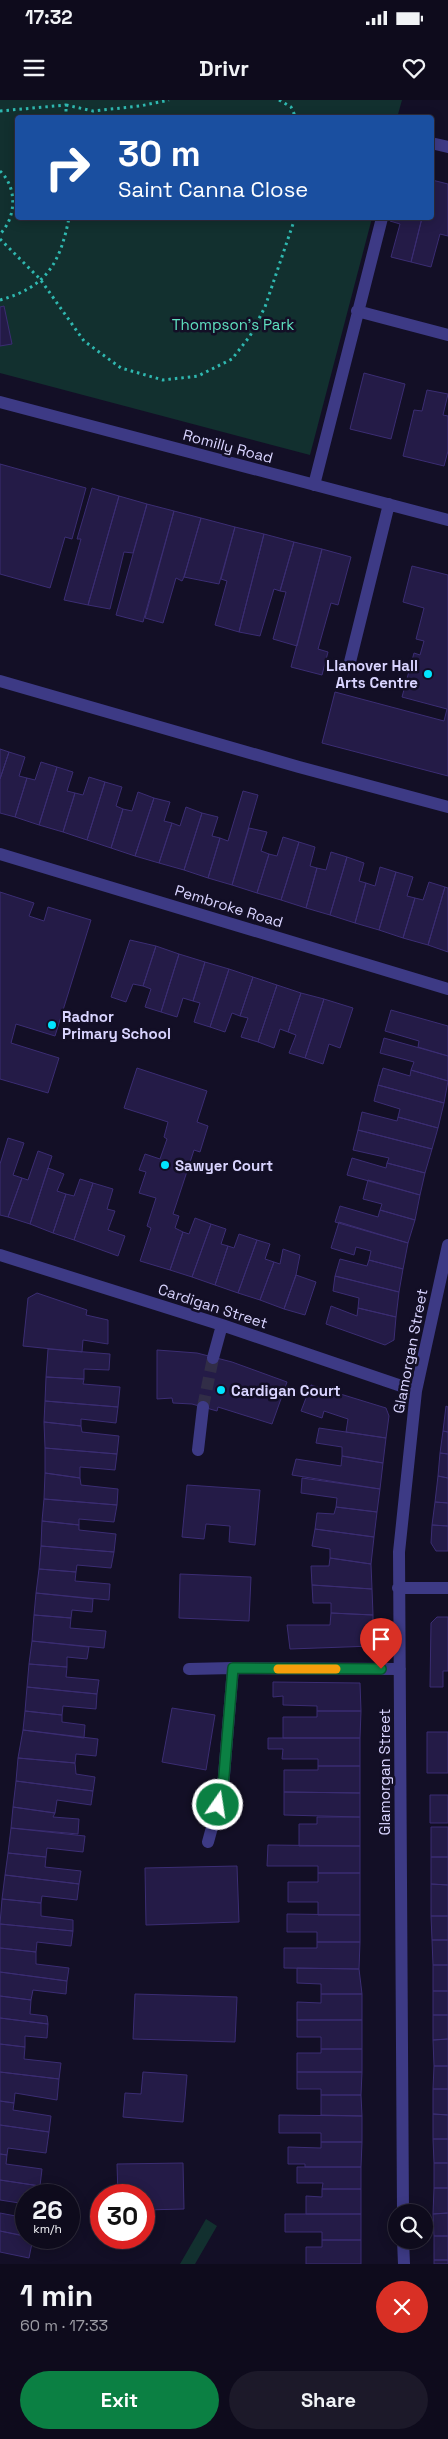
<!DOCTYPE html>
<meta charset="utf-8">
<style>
:root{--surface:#0e0b1c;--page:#1c1929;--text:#f1f3f6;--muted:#9b9ba3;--line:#2e2b3b;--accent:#0b8043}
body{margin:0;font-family:"Space Grotesk",sans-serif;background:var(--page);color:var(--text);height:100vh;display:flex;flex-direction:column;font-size:19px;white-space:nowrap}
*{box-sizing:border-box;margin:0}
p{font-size:16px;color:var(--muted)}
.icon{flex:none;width:28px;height:28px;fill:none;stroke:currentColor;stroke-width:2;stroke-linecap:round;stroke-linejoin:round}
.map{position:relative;height:2164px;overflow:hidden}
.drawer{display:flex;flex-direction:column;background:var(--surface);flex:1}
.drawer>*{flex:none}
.top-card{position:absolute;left:15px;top:15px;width:419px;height:105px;border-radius:5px;box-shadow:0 2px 12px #0003,0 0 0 1px var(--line);background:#1a4fa0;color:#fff;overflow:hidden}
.controls{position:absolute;left:388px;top:2104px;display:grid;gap:10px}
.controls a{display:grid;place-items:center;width:45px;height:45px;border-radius:50%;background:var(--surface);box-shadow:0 2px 12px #0003,0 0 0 1px var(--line);font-size:25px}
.speed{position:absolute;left:15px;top:2084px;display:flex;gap:10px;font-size:25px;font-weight:700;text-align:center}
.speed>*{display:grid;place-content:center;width:65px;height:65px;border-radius:50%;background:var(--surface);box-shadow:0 2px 12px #0003,0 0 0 1px var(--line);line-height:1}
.speed small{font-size:12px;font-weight:400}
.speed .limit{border:8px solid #d22;background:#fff;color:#111}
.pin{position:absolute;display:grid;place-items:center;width:42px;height:42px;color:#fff;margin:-51px -21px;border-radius:50% 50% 50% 0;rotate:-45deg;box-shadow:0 0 5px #0007}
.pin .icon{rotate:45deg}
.me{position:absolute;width:55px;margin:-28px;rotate:13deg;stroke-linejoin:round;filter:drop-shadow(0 0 4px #0008)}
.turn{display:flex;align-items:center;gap:18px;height:105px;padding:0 20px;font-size:22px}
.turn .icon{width:65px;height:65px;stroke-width:2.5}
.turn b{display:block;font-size:35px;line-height:42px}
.round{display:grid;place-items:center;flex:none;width:52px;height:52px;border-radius:26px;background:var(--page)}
.headline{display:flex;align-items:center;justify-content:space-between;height:85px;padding:0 20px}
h1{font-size:30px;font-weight:600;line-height:38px}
.button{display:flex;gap:10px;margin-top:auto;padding:10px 20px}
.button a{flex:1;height:58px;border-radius:30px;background:var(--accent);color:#fff;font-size:20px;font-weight:600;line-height:58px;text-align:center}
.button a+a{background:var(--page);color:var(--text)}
.status{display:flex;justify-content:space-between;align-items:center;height:35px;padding:0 25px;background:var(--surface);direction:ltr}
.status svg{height:14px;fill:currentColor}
header{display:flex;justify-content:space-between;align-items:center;height:65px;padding:0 20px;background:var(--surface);font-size:22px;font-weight:600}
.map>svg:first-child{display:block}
.green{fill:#12302f}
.building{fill:#241b47;stroke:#3b2d73}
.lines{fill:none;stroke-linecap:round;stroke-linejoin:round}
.minor-tunnel{stroke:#312d47;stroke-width:12;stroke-dasharray:12 6;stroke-linecap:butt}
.path{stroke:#2fb8b0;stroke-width:3;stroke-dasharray:2.5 4;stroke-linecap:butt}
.minor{stroke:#3d3a85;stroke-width:12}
.route-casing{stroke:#07532c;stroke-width:12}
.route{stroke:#0b8043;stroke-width:9}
.slow{stroke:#f59e0b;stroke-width:9}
.poi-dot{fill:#00e5ff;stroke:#130f26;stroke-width:2}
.labels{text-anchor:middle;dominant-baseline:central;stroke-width:5;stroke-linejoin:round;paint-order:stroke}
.park-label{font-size:15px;fill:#5fe0c0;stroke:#130f26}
.street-label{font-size:15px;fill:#d9d4ff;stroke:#130f26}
.poi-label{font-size:15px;font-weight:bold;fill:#d9d4ff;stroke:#130f26;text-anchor:start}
</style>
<div class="status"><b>17:32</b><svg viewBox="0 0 49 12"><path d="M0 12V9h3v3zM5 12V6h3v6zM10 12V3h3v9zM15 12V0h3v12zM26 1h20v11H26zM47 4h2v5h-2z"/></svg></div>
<header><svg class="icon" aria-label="menu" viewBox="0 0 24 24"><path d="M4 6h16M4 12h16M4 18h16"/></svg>Drivr<svg class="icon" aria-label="heart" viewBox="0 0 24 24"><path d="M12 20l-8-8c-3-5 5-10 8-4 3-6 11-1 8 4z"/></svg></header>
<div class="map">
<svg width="448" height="2164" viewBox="0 0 448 2164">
<rect width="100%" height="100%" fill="#130f26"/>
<path class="green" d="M0,0H402L397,18H18V118H372L310,355L0,273Z
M206,2119L217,2126L195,2164H180Z"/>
<path class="building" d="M432,80L448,84V136L440,134L431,167L411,162L422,118H431Z
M391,118H422L411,162L391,157L400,124L390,121Z
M4,206L12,244L0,246V207Z
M364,273L405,284L391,339L350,329Z
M427,290L448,294L443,315L448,316V351L444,366L403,356L414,310L422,311Z
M0,364L86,388L72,439L65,437L50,488L0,474Z
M92,388L119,396L88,505L64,500L81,439H77Z
M119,396L147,404L133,453L124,452L110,509L88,505Z
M147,404L174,411L143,522L116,515Z
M174,411L201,418L184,477L182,481L176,478L163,523L145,518Z
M201,418L235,427L219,484L184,477Z
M235,427L264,434L239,532L215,525L227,481L221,479Z
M264,434L294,442L280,491L274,489L260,536L239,532Z
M294,442L322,449L297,546L273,539L286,492L280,491Z
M322,449L351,457L338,505L331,503L318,549L328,552L322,575L291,567Z
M412,466L448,475V676L322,643L335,592L444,621L447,609L402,597L414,553L420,555L424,541L416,539L424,508L403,502Z
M0,649L9,652L0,679Z
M9,652L25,657L19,676L27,678L15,717L0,713V679Z
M41,662L57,667L39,725L15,717L27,678L35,680Z
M57,667L73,672L67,691L75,693L63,732L39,725Z
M89,677L105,682L87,740L63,732L75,693L83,695Z
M105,682L122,687L116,706L123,709L111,748L87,740Z
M243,691L258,695L232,785L208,778L220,738L228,741Z
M138,692L154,698L135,756L111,748L123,709L132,711Z
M154,698L170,702L164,721L172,723L159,763L135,756Z
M186,707L202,713L184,770L159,763L172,723L180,726Z
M202,713L218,717L212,736L220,738L208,778L184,770Z
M249,728L267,732L261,751L269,754L257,793L232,785Z
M283,737L299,742L281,800L257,793L269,754L277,756Z
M299,742L315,747L310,766L317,768L306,808L281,800Z
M331,752L347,757L330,815L306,808L317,768L326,770Z
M347,757L364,763L359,781L366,783L355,823L330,815Z
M380,767L396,772L379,830L355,823L366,783L375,786Z
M396,772L413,777L407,796L415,798L403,838L379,830Z
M429,782L445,787L428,845L403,838L415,798L423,800Z
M445,787L448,788V852L428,845Z
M0,792L34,803L29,816L44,821L48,807L91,820L55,936L16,924L11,943L59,958L48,993L0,979Z
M130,840L156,846L143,886L133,884L126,902L111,897Z
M156,846L179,854L161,912L145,907L151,889L143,886Z
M179,854L205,862L193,901L183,898L177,917L161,912Z
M205,862L229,869L210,927L194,922L200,903L193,901Z
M229,869L253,877L240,916L232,913L225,932L210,927Z
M253,877L277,885L258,942L241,937L248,918L240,916Z
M277,885L301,893L288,932L280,929L274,948L258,942Z
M301,893L324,899L305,958L289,953L296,935L288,932Z
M324,899L353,908L340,948L329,944L323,964L305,958Z
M391,910L448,926V956L418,947L419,941L385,931Z
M384,938L448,956V981L411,970L414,962L380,953Z
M137,968L207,991L197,1022L208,1026L200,1052L194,1050L173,1114L179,1116L175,1128L183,1132L170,1170L140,1161L151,1128L147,1126L156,1098L139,1093L146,1072L139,1070L145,1054L160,1059L167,1039L164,1037L168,1022L124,1008Z
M383,968L410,976L411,970L448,981L444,1003L378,985Z
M378,985L444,1003L438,1028L398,1017L400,1009L374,1001Z
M362,1012L397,1021L398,1017L438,1028L432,1049L358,1030Z
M358,1030L432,1049L425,1073L387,1063L389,1058L353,1050Z
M8,1038L24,1043L13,1075L22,1078L8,1117L0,1115V1064Z
M38,1051L52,1056L30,1124L8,1117L22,1078L28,1080Z
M352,1058L386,1068L387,1063L425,1073L420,1095L347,1075Z
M48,1068L64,1074L57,1091L66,1094L53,1133L30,1124Z
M80,1079L93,1083L74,1140L53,1133L66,1094L74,1096Z
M368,1080L420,1095L415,1120L380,1110L382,1104L363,1099Z
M93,1083L113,1089L107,1109L115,1111L108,1130L125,1136L118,1156L74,1140Z
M340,1106L378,1117L380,1110L415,1120L408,1143L335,1122Z
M195,1118L211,1124L192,1177L170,1170L183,1132L189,1134Z
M339,1122L408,1143L403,1169L369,1160L371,1151L356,1147L354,1155L331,1148Z
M211,1124L226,1129L221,1144L228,1146L215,1185L192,1177Z
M239,1134L257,1140L238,1193L215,1185L228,1146L234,1148Z
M257,1140L270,1144L265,1159L274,1162L260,1200L238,1193Z
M283,1149L300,1155L296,1175L284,1209L260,1200L274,1162L280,1164Z
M340,1159L367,1166L369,1160L403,1169L399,1192L335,1176Z
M296,1175L316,1182L305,1215L284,1209Z
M335,1176L399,1192L396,1217L358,1208L359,1198L333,1191Z
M37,1193L87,1210L86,1215L108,1220V1244L83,1240L82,1252L23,1246L28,1198Z
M331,1206L357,1216L358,1208L396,1217L394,1240L385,1245L326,1224Z
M48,1249L110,1254L109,1270L84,1269V1279L46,1277Z
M157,1250L197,1253L232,1262L287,1282L272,1324L218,1307L217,1311L192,1304L173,1303L172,1298L157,1299Z
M46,1277L84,1279L83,1284L120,1287L118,1307L45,1301Z
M311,1285L386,1308L389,1316L386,1338L346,1332L348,1319L324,1311L322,1318L301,1311Z
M45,1301L118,1307L116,1323L81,1319V1326L44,1322Z
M446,1306L448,1307V1332L443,1331Z
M44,1322L81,1326L82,1332L119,1336L117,1354L45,1348Z
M319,1328L386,1338L383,1363L342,1356V1347L316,1343Z
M443,1331L448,1332V1354L440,1353Z
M45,1348L117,1354L115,1370L80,1367V1378L45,1373Z
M440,1353L448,1354V1378L438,1376Z
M342,1356L383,1363L380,1389L292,1375L296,1359L341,1366Z
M45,1373L80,1378L81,1385L118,1389L117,1405L44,1399Z
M438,1376L448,1378V1403L435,1402Z
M302,1378L380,1389L377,1412L336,1407L337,1398L301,1393Z
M187,1385L260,1390L255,1445L229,1442L230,1426L206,1424L204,1439L182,1437Z
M44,1399L117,1405L114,1422L79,1419V1425L42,1421Z
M435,1402L448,1403V1426L432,1425Z
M336,1407L377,1412L374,1437L315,1429L317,1413L334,1414Z
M42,1421L79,1425V1430L116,1434L114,1452L41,1446Z
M432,1425L448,1426V1451H436L431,1443Z
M315,1429L374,1437L371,1464L330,1458V1449L312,1446Z
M41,1446L114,1452L111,1468L77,1465L76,1472L39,1469Z
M330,1458L371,1464L372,1489L312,1485L311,1466H329Z
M39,1469L76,1472L75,1481L110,1484L109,1500L36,1493Z
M180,1474L251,1477L249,1521L179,1518Z
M312,1485L372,1489L373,1515L331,1513V1503H313Z
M36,1493L93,1499L92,1512L72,1510L71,1518L34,1515Z
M331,1513L373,1515V1546L290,1549L287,1525H330Z
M34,1515L71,1518L70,1528L106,1531L104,1548L32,1541Z
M437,1517H448V1571H443V1587H430L431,1523Z
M32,1541L89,1547L87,1559L67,1557V1567L29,1564Z
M29,1564L67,1567L66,1577L99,1580L97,1594L27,1587Z
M273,1582L360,1583L361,1611H317V1606L283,1605V1596L273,1597Z
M27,1587L97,1594L96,1609L63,1606L62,1615L25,1611Z
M172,1608L215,1615L206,1670L162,1662Z
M25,1611L62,1615V1622L85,1625L84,1638L23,1630Z
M317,1611H361L360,1638H283V1617H317Z
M23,1630L98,1639L96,1656L76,1654L75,1663L18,1658Z
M427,1632H448V1673H427Z
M268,1638H360V1666H318V1659H282L283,1649H268Z
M18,1658L75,1663L76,1674L95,1677L93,1691L16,1681Z
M318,1666H360V1693L284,1692V1670H318Z
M16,1681L93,1691L91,1705L57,1700L55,1713L13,1707Z
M284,1692L360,1693V1717L284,1715Z
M430,1695H448V1723H430Z
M13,1707L55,1713L53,1717L79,1719L78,1734L11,1728Z
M317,1717H360V1746H299V1724H317Z
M431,1727H448V1757H431Z
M11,1728L85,1736L83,1752L47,1748L46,1757L8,1753Z
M268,1745L360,1746V1773H318V1766H267Z
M8,1753L46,1757L45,1767L81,1771L79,1784L5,1775Z
M431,1757H448V1785L431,1784Z
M237,1766L239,1822L146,1825L145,1768Z
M318,1773H360V1815H318V1802H288V1782H318Z
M5,1775L79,1784L77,1800L42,1796L41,1803L2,1799Z
M431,1784L448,1785V1816H431Z
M2,1799L41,1803V1816L73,1820V1831L0,1824Z
M287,1814L360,1815V1842H317V1832H287Z
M431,1816H448V1840H432Z
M0,1824L73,1831L71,1846L37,1842L36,1852L0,1848Z
M432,1840H448V1865H433Z
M317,1842H360L359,1869L284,1868V1848H317Z
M0,1848L36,1852V1864L69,1868L67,1881L0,1872Z
M433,1865H448V1891H433Z
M297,1868L359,1869L362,1894H321V1884L297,1883Z
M0,1872L67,1881L66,1894L33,1890L31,1900L0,1896Z
M433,1891H448V1915H433Z
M135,1894L237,1897L235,1942L133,1939Z
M321,1894H362V1920H297V1902L321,1903Z
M0,1896L31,1900L30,1914L47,1916L48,1924L0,1918Z
M433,1915H448V1939L433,1940Z
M0,1918L48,1924L47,1938L25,1936V1947L0,1944Z
M297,1920H362V1949H321V1937H297Z
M448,1939V1966H434L433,1940Z
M0,1944L25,1947L24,1959L61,1963L59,1979L0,1972Z
M321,1949H362V1972H297V1953H321Z
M434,1966H448V1989H433Z
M0,1972L59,1979L57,2000L15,1993L14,2003L0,2001Z
M143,1972L187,1975L183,2022L123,2017L125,1993L141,1994Z
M297,1972H362L361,1995H321V1989H297Z
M433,1989H448V2015L433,2014Z
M321,1995H361L362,2016L321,2015Z
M0,2001L14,2003L13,2010L51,2016L49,2032L0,2025Z
M433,2014L448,2015V2039H433Z
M279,2015L362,2016V2042H321V2033H279Z
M0,2025L49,2032L46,2053L8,2048L7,2055L0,2054Z
M433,2039H448V2063H434Z
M321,2042H362L361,2067H305V2064H288V2047L321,2048Z
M0,2054L7,2055L6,2064L42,2069L40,2086L0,2080Z
M183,2063L184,2109L144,2110V2095H118L117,2064Z
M434,2063H448V2088H434Z
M297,2067H361V2089H322L323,2083H297Z
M0,2080L40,2086L38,2095H26V2104L0,2100Z
M434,2088H448V2113L433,2114Z
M322,2089H361V2114H306V2096L322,2097Z
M0,2113L26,2118V2136L0,2131Z
M448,2113V2136H434L433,2114Z
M285,2114H361V2140H322V2132H285Z
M0,2131L33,2138L29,2158L0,2152Z
M434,2136H448V2160H434Z
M322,2140H361V2164H306V2147H322Z
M434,2160H448V2164H434Z"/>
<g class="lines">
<path class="minor-tunnel" d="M203,1307L213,1258"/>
<path class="path" d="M279,0L291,7L296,18
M0,11L66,5V0
M66,18V5L93,11L140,6L169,0
M0,71C18,88 16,118 0,134
M0,139L40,179L84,241L121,268L163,280L198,276L232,259L250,236L265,207L295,118
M0,200C47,187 60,163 69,118"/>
<path class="minor" d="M431,43L448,47
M357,211L448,235
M0,302L448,420
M314,385L382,118
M349,566L389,404
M0,581L299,667L448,707
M0,754L448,889
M0,1155L222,1225L416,1291
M213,1258L222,1225
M198,1350L203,1307
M398,1488H448
M189,1569L233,1568
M208,1742L223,1687L233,1568L400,1569
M403,2112L399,1452L416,1291L448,1145
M403,2140L404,2164"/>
</g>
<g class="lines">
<g class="route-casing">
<path id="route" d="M218,1705L223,1687L233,1568L381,1569"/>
</g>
<use href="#route" class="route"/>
<path class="slow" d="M278,1569H336"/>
</g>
<g class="poi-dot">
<circle cx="428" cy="574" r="5"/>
<circle cx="52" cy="925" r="5"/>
<circle cx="165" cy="1065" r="5"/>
<circle cx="221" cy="1290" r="5"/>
</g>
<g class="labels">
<g class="park-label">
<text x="233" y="224">Thompson's Park</text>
</g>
<g class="street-label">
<text transform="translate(228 346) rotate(15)">Romilly Road</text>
<text transform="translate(229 806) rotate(17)">Pembroke Road</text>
<text transform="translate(213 1206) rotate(18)">Cardigan Street</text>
<text transform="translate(410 1251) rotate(-79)">Glamorgan Street</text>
<text transform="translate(384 1672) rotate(-90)">Glamorgan Street</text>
</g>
<g class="poi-label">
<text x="418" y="565" text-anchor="end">Llanover Hall<tspan x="418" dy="17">Arts Centre</tspan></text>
<text x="62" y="916">Radnor<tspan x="62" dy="17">Primary School</tspan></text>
<text x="175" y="1065">Sawyer Court</text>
<text x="231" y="1290">Cardigan Court</text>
</g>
</g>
</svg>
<div class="controls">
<a><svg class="icon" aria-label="search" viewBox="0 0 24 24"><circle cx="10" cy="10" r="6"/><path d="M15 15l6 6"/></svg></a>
</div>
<div class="speed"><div>26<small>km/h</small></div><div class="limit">30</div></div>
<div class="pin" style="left:381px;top:1569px;background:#d93025"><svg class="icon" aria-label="arrive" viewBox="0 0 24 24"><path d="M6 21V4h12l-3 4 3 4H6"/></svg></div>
<svg class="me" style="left:218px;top:1705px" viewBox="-20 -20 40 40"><circle r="17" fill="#0b8043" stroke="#fff" stroke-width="3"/><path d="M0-11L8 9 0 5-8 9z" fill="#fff"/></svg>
<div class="top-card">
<div class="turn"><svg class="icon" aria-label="right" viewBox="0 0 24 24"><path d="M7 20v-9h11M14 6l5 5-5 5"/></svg><div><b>30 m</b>Saint Canna Close</div></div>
</div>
</div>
<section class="drawer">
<div class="headline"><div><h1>1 min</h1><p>60 m · 17:33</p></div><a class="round" style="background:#d93025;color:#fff"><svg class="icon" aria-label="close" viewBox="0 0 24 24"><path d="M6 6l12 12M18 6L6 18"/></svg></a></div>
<div class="button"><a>Exit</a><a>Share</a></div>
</section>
